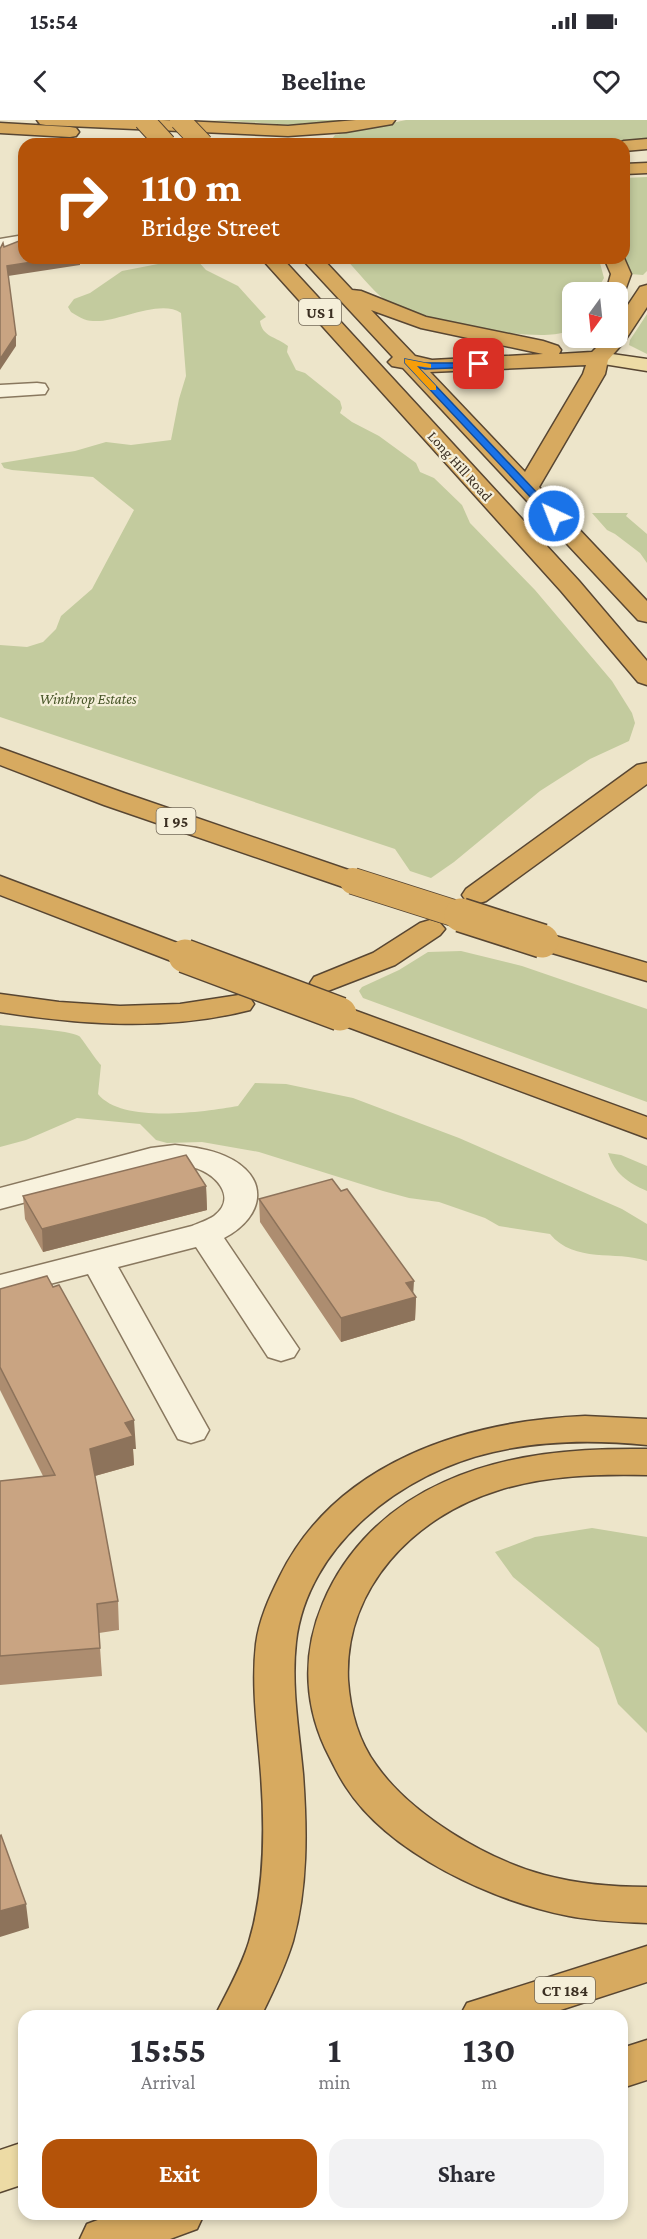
<!DOCTYPE html>
<style>
:root{--surface:#fff;--page:#f2f2f3;--text:#2b2b33;--muted:#7c7c81;--accent:#b45309}
body{margin:0;font-family:"Crimson Pro",serif;background:var(--page);color:var(--text);height:100vh;display:flex;flex-direction:column;font-size:22px;white-space:nowrap}
*{box-sizing:border-box;margin:0}
p{font-size:20px;color:var(--muted)}
.icon{flex:none;width:33px;height:33px;fill:none;stroke:currentColor;stroke-width:2;stroke-linecap:round;stroke-linejoin:round}
.map{position:relative;flex:1;overflow:hidden}
.side{position:absolute;left:18px;top:1890px;width:610px;height:210px;display:flex;flex-direction:column;background:var(--surface);border-radius:18px;box-shadow:0 3px 9px #0003}
.side>*{flex:none}
.banner{position:absolute;left:18px;top:18px;width:612px;height:126px;border-radius:18px;box-shadow:0 3px 9px #0003;background:#b45309;color:#fff;overflow:hidden}
.needle{width:39px;rotate:195deg}
.tools{position:absolute;left:562px;top:162px;display:grid;gap:12px}
.tools a{display:grid;place-items:center;width:66px;height:66px;border-radius:12px;background:var(--surface);box-shadow:0 3px 9px #0003;font-size:30px}
.pin{position:absolute;display:grid;place-items:center;width:51px;height:51px;color:#fff;margin:-26px;border-radius:12px;box-shadow:0 3px 9px #0006}
.me{position:absolute;width:66px;margin:-33px;rotate:317deg;stroke-linejoin:round;filter:drop-shadow(0 0 4px #0008)}
.turn{display:flex;align-items:center;gap:21px;height:126px;padding:0 24px;font-size:27px}
.turn .icon{width:78px;height:78px;stroke-width:2.5}
.turn b{display:block;font-size:42px;line-height:51px}
.eta{display:flex;justify-content:space-evenly;align-items:center;height:102px;text-align:center}
.eta b{font-size:36px;font-weight:700;line-height:42px}
.primary-button{display:flex;gap:12px;margin-top:auto;padding:12px 24px}
.primary-button a{flex:1;height:69px;border-radius:18px;background:var(--accent);color:#fff;font-size:24px;font-weight:700;line-height:69px;text-align:center}
.primary-button a+a{background:var(--page);color:var(--text)}
.status{display:flex;justify-content:space-between;align-items:center;height:42px;padding:0 30px;background:var(--surface);direction:ltr}
.status svg{height:16px;fill:currentColor}
header{display:flex;justify-content:space-between;align-items:center;height:78px;padding:0 24px;background:var(--surface);font-size:27px;font-weight:700}
.map>svg:first-child{display:block}
.green{fill:#c3cb9e}
.lines{fill:none;stroke-linecap:round;stroke-linejoin:round}
.minor-casing{stroke:#89785f;stroke-width:3}
.major-casing{stroke:#584632;stroke-width:3}
.highway-casing{stroke:#584632;stroke-width:3}
.minor{fill:#f8f2dd;fill-rule:evenodd}
.major{fill:#eddba5;fill-rule:evenodd}
.highway{fill:#d7aa60;fill-rule:evenodd}
.highway-bridge-far2-casing{stroke:#584632;stroke-width:22;stroke-linecap:butt}
.highway-bridge-far1-casing{stroke:#584632;stroke-width:28;stroke-linecap:butt}
.highway-bridge-casing{stroke:#584632;stroke-width:36;stroke-linecap:butt}
.highway-bridge-far2{stroke:#d7aa60;stroke-width:20}
.highway-bridge-far1{stroke:#d7aa60;stroke-width:26}
.highway-bridge{stroke:#d7aa60;stroke-width:33}
.wall{fill:#ad8d70}
.shaded-wall{fill:#8d735b}
.building{fill:#c9a482;stroke:#8d735b;stroke-width:1.5}
.route{fill:#1a73e8;stroke:#114b97;stroke-width:1.5}
.slow{fill:#f59e0b}
.labels{text-anchor:middle;dominant-baseline:central;stroke-width:4.5;stroke-linejoin:round;paint-order:stroke}
.far-street-label{font-size:15px;fill:#3b2f22;stroke:#f5efd9}
.far-park-label{font-size:15px;font-style:italic;fill:#485629;stroke:#f5efd9}
.shield{fill:#f5efd9;stroke:#736959;stroke-width:1.5}
.shield-label{font-size:16px;font-weight:bold;fill:#3b2f22}
</style>
<div class="status"><b>15:54</b><svg viewBox="0 0 49 12"><path d="M0 12V9h3v3zM5 12V6h3v6zM10 12V3h3v9zM15 12V0h3v12zM26 1h20v11H26zM47 4h2v5h-2z"/></svg></div>
<header><svg class="icon" aria-label="back" viewBox="0 0 24 24"><path d="M15 5l-7 7 7 7"/></svg>Beeline<svg class="icon" aria-label="heart" viewBox="0 0 24 24"><path d="M12 20l-8-8c-3-5 5-10 8-4 3-6 11-1 8 4z"/></svg></header>
<div class="map">
<svg width="647" height="2119" viewBox="0 0 647 2119">
<rect width="100%" height="100%" fill="#ede5ca"/>
<path class="green" d="M212,0H345L293,5Z
M406,0H647V20C542,23 437,24 332,19L335,15Z
M647,57V151L643,155L630,154L629,147L622,138H624V58Z
M155,138H195L206,150L238,166L266,197L260,201C262,217 277,217 288,226L287,232L296,250L305,253L340,281L342,288L340,293L352,302L379,316L416,343L420,352L434,358L462,385L470,403L535,470L612,561L632,593L635,603L629,621L590,639L540,671L454,742L431,758L410,751L395,729L0,597V525L27,527L43,522L56,509L61,496L92,469L134,390L93,357L12,350L4,348L1,343L75,331L106,322L131,325L171,320L179,279L186,256L181,193C160,178 117,203 93,201C85,201 77,196 71,192L68,187L74,179L90,173L122,151L158,144Z
M345,138H596L600,143L604,158L596,172H573V207C570,209 568,211 565,212C537,223 410,201 386,181C371,169 358,152 345,138Z
M647,194V234L629,225L630,220Z
M592,393H628L626,396L647,414V443L640,433L615,414L607,410Z
M461,831L522,846L647,889V982L363,878L359,871L362,867L399,850L428,832Z
M0,905C14,907 70,910 79,916C82,918 95,939 101,945L98,974C122,1004 203,992 238,986L255,963L286,964L353,978L459,1018L622,1089L647,1104V1141C615,1130 575,1144 550,1114L499,1106L485,1098L439,1082L409,1078L383,1071L259,1032L202,1022L167,1023L156,1020L140,1004L77,998L26,1020L0,1027Z
M608,1033L621,1035L647,1046V1071C627,1062 615,1054 608,1033Z
M592,1408L647,1417V1613L618,1584L599,1528L513,1457L495,1432L535,1417Z"/>
<g class="lines">
<g class="minor-casing">
<path id="minor" d="M24,115V127L0,131V119Z
M37,263L45,264L48,269L45,274L0,277V265Z
M175,1025C192,1027 209,1029 225,1036C271,1056 265,1097 224,1118L299,1229L294,1237L281,1241L268,1237L196,1127L118,1147L209,1310L204,1319L191,1323L178,1319L88,1154L0,1177V1155L192,1106C199,1103 208,1100 214,1096C239,1077 214,1051 191,1047C179,1044 166,1045 154,1048L0,1089V1068L151,1028Z"/>
</g>
<g class="major-casing">
<path id="major" d="M598,232L647,239V251L591,242L587,238L591,234Z
M24,2022V2064L0,2072V2030Z"/>
</g>
<g class="highway-casing">
<path id="highway" d="M37,0H162L288,6L356,0H395L392,4L346,12L288,16L46,5L40,4Z
M0,3L70,7L76,8L79,12L76,16L70,17L0,13Z
M647,19V29L624,31V24H616L624,21Z
M647,43V53L624,54V44Z
M261,138H282L579,461L647,541V565L638,562L561,471Z
M301,138H322L352,170L361,171L426,197L543,221L558,226L561,230L559,234L592,232L606,218H618V200L640,167L647,165V187L624,222L608,240L605,254L539,367L647,481V502L638,500L403,248L392,246L388,242L393,237ZM371,190L421,208L543,234L432,240L415,236ZM586,245L583,254L525,352L430,252Z
M604,138H624L631,154L623,176L618,178V172H606L611,154Z
M0,628L124,673L363,755L367,761L363,767L353,770L343,767L104,685L0,645Z
M647,643V664L486,781L476,784L466,781L462,775L466,769L637,645Z
M0,756L196,830L200,836L196,842L185,845L174,842L0,775Z
M430,800L440,803L445,809L440,815L395,845L325,872L314,869L310,863L314,857L373,833L420,803Z
M542,812L647,843V861L532,827L527,821L532,815Z
M0,874L59,882L120,886L180,884L239,875L250,878L254,884L250,890C168,911 83,905 0,892Z
M340,885L647,997V1018L329,900L325,894L329,888Z
M585,1296L647,1299V1325C595,1320 544,1320 493,1332C403,1352 307,1425 296,1522C291,1566 299,1610 303,1654C307,1709 308,1767 293,1821C285,1847 273,1872 261,1896H215C227,1872 241,1848 249,1822C265,1769 265,1710 261,1655C258,1612 251,1568 256,1524C259,1500 269,1478 280,1456C336,1342 466,1301 585,1296Z
M647,1329V1355C598,1354 547,1355 499,1370C414,1396 344,1468 348,1560C350,1590 358,1620 376,1645C411,1695 486,1739 544,1755C578,1764 612,1767 647,1767V1803C621,1802 595,1801 569,1796C493,1781 389,1734 346,1667C340,1658 335,1648 330,1638C304,1589 301,1535 323,1483C346,1428 390,1386 444,1362C508,1333 578,1328 647,1329Z
M647,1826V1862L542,1896H460L467,1883Z
M647,1920V1960L622,1968V1928Z
M114,2094H204L197,2109L170,2119H80L87,2104Z"/>
</g>
<use href="#minor" class="minor"/>
<use href="#major" class="major"/>
<use href="#highway" class="highway"/>
<g class="highway-bridge-far2-casing">
<path id="highway-bridge-far2" d="M144,0L166,24
M180,0L203,24"/>
</g>
<g class="highway-bridge-far1-casing">
<path id="highway-bridge-far1" d="M353,761L466,797"/>
</g>
<g class="highway-bridge-casing">
<path id="highway-bridge" d="M461,795L542,821
M185,836L340,894"/>
</g>
<use href="#highway-bridge-far2" class="highway-bridge-far2"/>
<use href="#highway-bridge-far1" class="highway-bridge-far1"/>
<use href="#highway-bridge" class="highway-bridge"/>
</g>
<path class="wall" d="M206,1066L207,1090L43,1132L25,1099L23,1076Z
M259,1079L413,1173L416,1177L415,1200L341,1222L260,1102Z
M0,1169L136,1329H133L134,1345L95,1356L118,1481L119,1510L99,1513L102,1556L0,1565V1361L43,1356L0,1270Z"/>
<path class="shaded-wall" d="M58,138H82H80V145L8,156L7,146Z
M16,215V226L0,250V239Z
M206,1066L207,1090L43,1132L42,1109Z
M414,1161L413,1177H416L415,1200L341,1222V1198L406,1163Z
M134,1300L136,1329H133L134,1345L91,1357L90,1329L125,1303Z
M26,1784L29,1808L0,1817V1791Z"/>
<path class="building" d="M24,119V138H58L7,146L16,215L0,239V129L3,123L4,127Z
M186,1035L206,1066L42,1109L23,1076Z
M332,1059L341,1071L347,1069L414,1161L406,1163L416,1177L341,1198L259,1079Z
M47,1156L53,1167L59,1165L134,1300L125,1303L133,1316L90,1329L118,1481L97,1484L100,1528L0,1536V1361L55,1355L0,1247V1169Z
M1,1715L26,1784L0,1791V1716Z"/>
<path class="route" d="M405,239L425,243H482L484,244L479,247L425,249L418,247L557,394V398H550L405,243Z"/>
<path class="slow" d="M405,239L431,244V248L417,246L436,266V270H430L405,243Z"/>
<g class="labels">
<g class="far-street-label">
<text transform="translate(460 346) rotate(48)">Long Hill Road</text>
</g>
<g class="far-park-label">
<text x="88" y="579">Winthrop Estates</text>
</g>
<g class="shield">
<rect x="299" y="179" width="42" height="26" rx="4.5"/>
<rect x="156.5" y="688" width="39" height="26" rx="4.5"/>
<rect x="535" y="1857" width="60" height="26" rx="4.5"/>
</g>
<g class="shield-label">
<text x="320" y="192">US 1</text>
<text x="176" y="701">I 95</text>
<text x="565" y="1870">CT 184</text>
</g>
</g>
</svg>
<div class="tools">
<a><svg class="needle" viewBox="-14 -14 28 28"><path d="M0-13l5 13h-10z" fill="#e53935"/><path d="M0 13l5-13h-10z" fill="#7c7c81"/></svg></a>
</div>
<div class="pin" style="left:479px;top:244px;background:#d93025"><svg class="icon" aria-label="arrive" viewBox="0 0 24 24"><path d="M6 21V4h12l-3 4 3 4H6"/></svg></div>
<svg class="me" style="left:554px;top:396px" viewBox="-20 -20 40 40"><circle r="17" fill="#1a73e8" stroke="#fff" stroke-width="3"/><path d="M0-11L8 9 0 5-8 9z" fill="#fff"/></svg>
<div class="banner">
<div class="turn"><svg class="icon" aria-label="right" viewBox="0 0 24 24"><path d="M7 20v-9h11M14 6l5 5-5 5"/></svg><div><b>110 m</b>Bridge Street</div></div>
</div>
<section class="side">
<div class="eta">
<div><b>15:55</b><p>Arrival</p></div>
<div><b>1</b><p>min</p></div>
<div><b>130</b><p>m</p></div>
</div>
<div class="primary-button"><a>Exit</a><a>Share</a></div>
</section>
</div>
